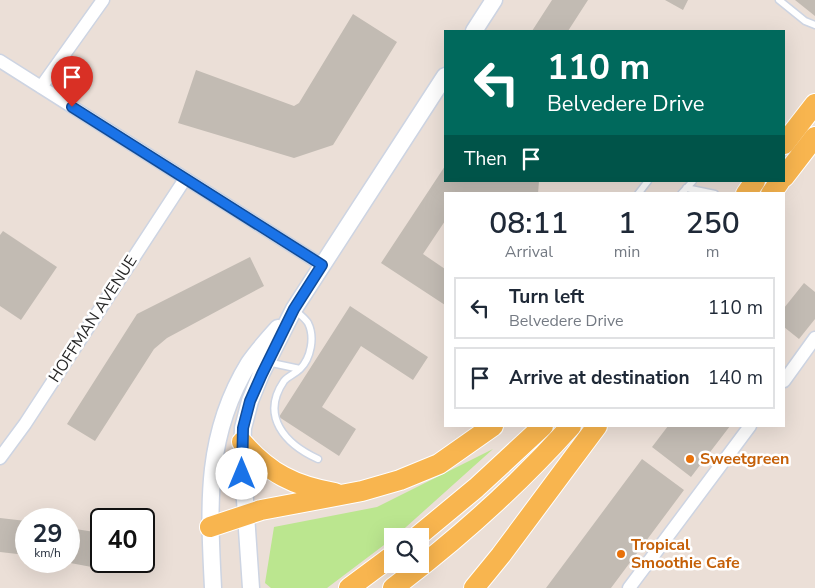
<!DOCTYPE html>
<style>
:root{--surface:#fff;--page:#f2f2f3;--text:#1f2937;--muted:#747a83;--line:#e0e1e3}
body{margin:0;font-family:"Nunito Sans",sans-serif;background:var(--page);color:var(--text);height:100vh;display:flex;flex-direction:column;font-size:19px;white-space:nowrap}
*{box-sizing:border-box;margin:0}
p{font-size:16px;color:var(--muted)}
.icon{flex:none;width:28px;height:28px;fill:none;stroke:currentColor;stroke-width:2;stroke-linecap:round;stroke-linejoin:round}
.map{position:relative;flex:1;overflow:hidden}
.sheet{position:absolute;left:444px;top:192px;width:341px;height:235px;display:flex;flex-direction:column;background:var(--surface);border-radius:0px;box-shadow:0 5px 20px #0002}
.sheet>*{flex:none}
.hud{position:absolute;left:444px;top:30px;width:341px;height:152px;border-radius:0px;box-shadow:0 5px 20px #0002;background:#00695c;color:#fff;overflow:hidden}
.fabs{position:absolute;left:384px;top:528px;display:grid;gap:10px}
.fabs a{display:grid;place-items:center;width:45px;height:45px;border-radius:0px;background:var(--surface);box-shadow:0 5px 20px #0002;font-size:25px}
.speed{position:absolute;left:15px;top:508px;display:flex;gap:10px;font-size:25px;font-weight:700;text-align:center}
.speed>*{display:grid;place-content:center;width:65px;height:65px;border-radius:50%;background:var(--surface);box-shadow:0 5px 20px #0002;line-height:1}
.speed small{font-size:12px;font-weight:400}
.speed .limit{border:2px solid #111;border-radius:8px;background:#fff;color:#111}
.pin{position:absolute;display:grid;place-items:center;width:42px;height:42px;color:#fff;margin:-51px -21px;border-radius:50% 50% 50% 0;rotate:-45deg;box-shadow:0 0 5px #0007}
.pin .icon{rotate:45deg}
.me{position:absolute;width:55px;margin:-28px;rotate:0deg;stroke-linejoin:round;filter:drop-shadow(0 0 4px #0008)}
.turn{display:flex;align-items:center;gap:18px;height:105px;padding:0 20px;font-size:22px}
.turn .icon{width:65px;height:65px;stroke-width:2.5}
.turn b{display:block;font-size:35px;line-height:42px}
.then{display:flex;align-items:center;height:48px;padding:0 20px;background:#0003;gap:10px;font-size:19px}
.eta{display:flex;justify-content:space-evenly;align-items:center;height:85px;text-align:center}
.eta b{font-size:30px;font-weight:600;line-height:35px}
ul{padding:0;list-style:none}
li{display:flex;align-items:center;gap:15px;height:62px;margin:0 10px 8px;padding:0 10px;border:2px solid var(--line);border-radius:0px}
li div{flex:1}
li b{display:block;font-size:19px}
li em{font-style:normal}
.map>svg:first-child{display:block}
.green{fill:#bbe68f}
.building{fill:#c2bbb3}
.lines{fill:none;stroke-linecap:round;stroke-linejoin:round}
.service-casing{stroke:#cdd4e2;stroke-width:9}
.minor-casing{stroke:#cdd4e2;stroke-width:15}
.tertiary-casing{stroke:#cdd4e2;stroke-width:19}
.primary-casing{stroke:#fff;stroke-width:22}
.service{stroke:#fff;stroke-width:6}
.minor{stroke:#fff;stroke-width:12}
.tertiary{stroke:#fff;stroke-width:16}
.primary{stroke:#f8b54f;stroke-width:20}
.route-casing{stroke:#114b97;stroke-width:12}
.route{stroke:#1a73e8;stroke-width:9}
.food-dot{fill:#e8710a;stroke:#fff;stroke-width:2}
.labels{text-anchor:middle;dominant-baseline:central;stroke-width:5;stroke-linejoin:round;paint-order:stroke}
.street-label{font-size:16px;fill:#272727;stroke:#fff}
.food-label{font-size:16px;font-weight:bold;fill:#c56008;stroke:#fff;text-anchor:start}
</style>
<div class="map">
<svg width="815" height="588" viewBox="0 0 815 588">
<rect width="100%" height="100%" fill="#ebdfd7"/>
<path class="green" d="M493,449L396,536H392V539L327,588H271L265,583L274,527L377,507Z"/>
<path class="building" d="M552,0H588L568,31H532Z
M665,0H688L683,10Z
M795,0H815V16Z
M353,14L397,42L333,145L294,158L178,123L196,70L294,106L299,103Z
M445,166V181H539L538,194H445V221L423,254L445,269V305L381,263Z
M3,231L57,267L21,320L0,306V235Z
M250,257L264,286L167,338L154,349L95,441L67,424L137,314Z
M804,283L815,292V319L799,339L784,327V308Z
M350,306L428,357L413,380L361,346L322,407L356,429L339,456L279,417Z
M668,426H730L691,477L652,447Z
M642,459L684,490L611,588H546Z
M0,518L26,521V555L0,552Z
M69,528L101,533V551L97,568L65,562L69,561Z"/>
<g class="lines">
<g class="service-casing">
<path id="service" d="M779,0L805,21L815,25
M686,188L715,194
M638,194L648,181
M681,194L693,181
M295,310C299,314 305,318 308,323C315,337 311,358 300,369C295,374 288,376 284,381C260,416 285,444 318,459
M267,362L300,369"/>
</g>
<g class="minor-casing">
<path id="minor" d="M0,61L322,265
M41,87L103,0
M784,381L815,338
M0,458L25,424L185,179
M629,588L750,426"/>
</g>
<g class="tertiary-casing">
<path id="tertiary" d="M474,31L494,0
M213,588C209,507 204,436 249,363C258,350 268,339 278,328
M251,588L242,456L243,428L250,401L261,374L294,309L445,76"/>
</g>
<g class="primary-casing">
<path id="primary" d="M784,144L815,104
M784,177L815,137
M746,194L755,181
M771,194L780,181
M242,442C269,473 294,486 335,493
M210,527L261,510L362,491L400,480L439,464L493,426
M418,536L476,488L543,426
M349,588L392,556
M393,588C458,539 517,486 571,426
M474,588L501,555L597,426"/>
</g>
<use href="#service" class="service"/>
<use href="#minor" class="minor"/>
<use href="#tertiary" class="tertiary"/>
<use href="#primary" class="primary"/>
</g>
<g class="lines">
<g class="route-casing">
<path id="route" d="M72,107L322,265L294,309L262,374L250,401L243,428L242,474"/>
</g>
<use href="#route" class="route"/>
</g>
<g class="food-dot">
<circle cx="690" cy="459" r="5"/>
<circle cx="621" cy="554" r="5"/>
</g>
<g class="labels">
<g class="street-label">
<text transform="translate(93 319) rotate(-57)">HOFFMAN AVENUE</text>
</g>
<g class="food-label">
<text x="700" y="459">Sweetgreen</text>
<text x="631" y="545">Tropical<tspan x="631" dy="18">Smoothie Cafe</tspan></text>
</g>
</g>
</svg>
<div class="fabs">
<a><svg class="icon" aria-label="search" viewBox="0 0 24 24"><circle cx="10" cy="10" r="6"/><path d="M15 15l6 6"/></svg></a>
</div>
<div class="speed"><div>29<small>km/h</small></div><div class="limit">40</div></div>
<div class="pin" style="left:72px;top:107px;background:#d93025"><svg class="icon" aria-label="arrive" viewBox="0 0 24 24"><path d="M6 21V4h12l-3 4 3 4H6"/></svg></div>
<svg class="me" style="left:242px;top:474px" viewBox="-20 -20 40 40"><circle r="19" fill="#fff"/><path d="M0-13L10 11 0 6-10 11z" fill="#1a73e8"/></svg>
<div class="hud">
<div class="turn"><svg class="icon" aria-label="left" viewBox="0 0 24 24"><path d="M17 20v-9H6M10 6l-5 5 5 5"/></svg><div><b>110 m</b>Belvedere Drive</div></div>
<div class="then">Then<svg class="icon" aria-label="arrive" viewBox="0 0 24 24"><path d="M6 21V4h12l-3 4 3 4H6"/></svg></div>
</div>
<section class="sheet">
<div class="eta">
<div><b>08:11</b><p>Arrival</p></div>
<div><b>1</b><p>min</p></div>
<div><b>250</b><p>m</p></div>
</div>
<ul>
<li><svg class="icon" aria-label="left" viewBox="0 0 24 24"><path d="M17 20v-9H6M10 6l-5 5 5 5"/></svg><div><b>Turn left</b><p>Belvedere Drive</p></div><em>110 m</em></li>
<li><svg class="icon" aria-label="arrive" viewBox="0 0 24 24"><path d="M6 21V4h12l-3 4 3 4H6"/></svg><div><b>Arrive at destination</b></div><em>140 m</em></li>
</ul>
</section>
</div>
